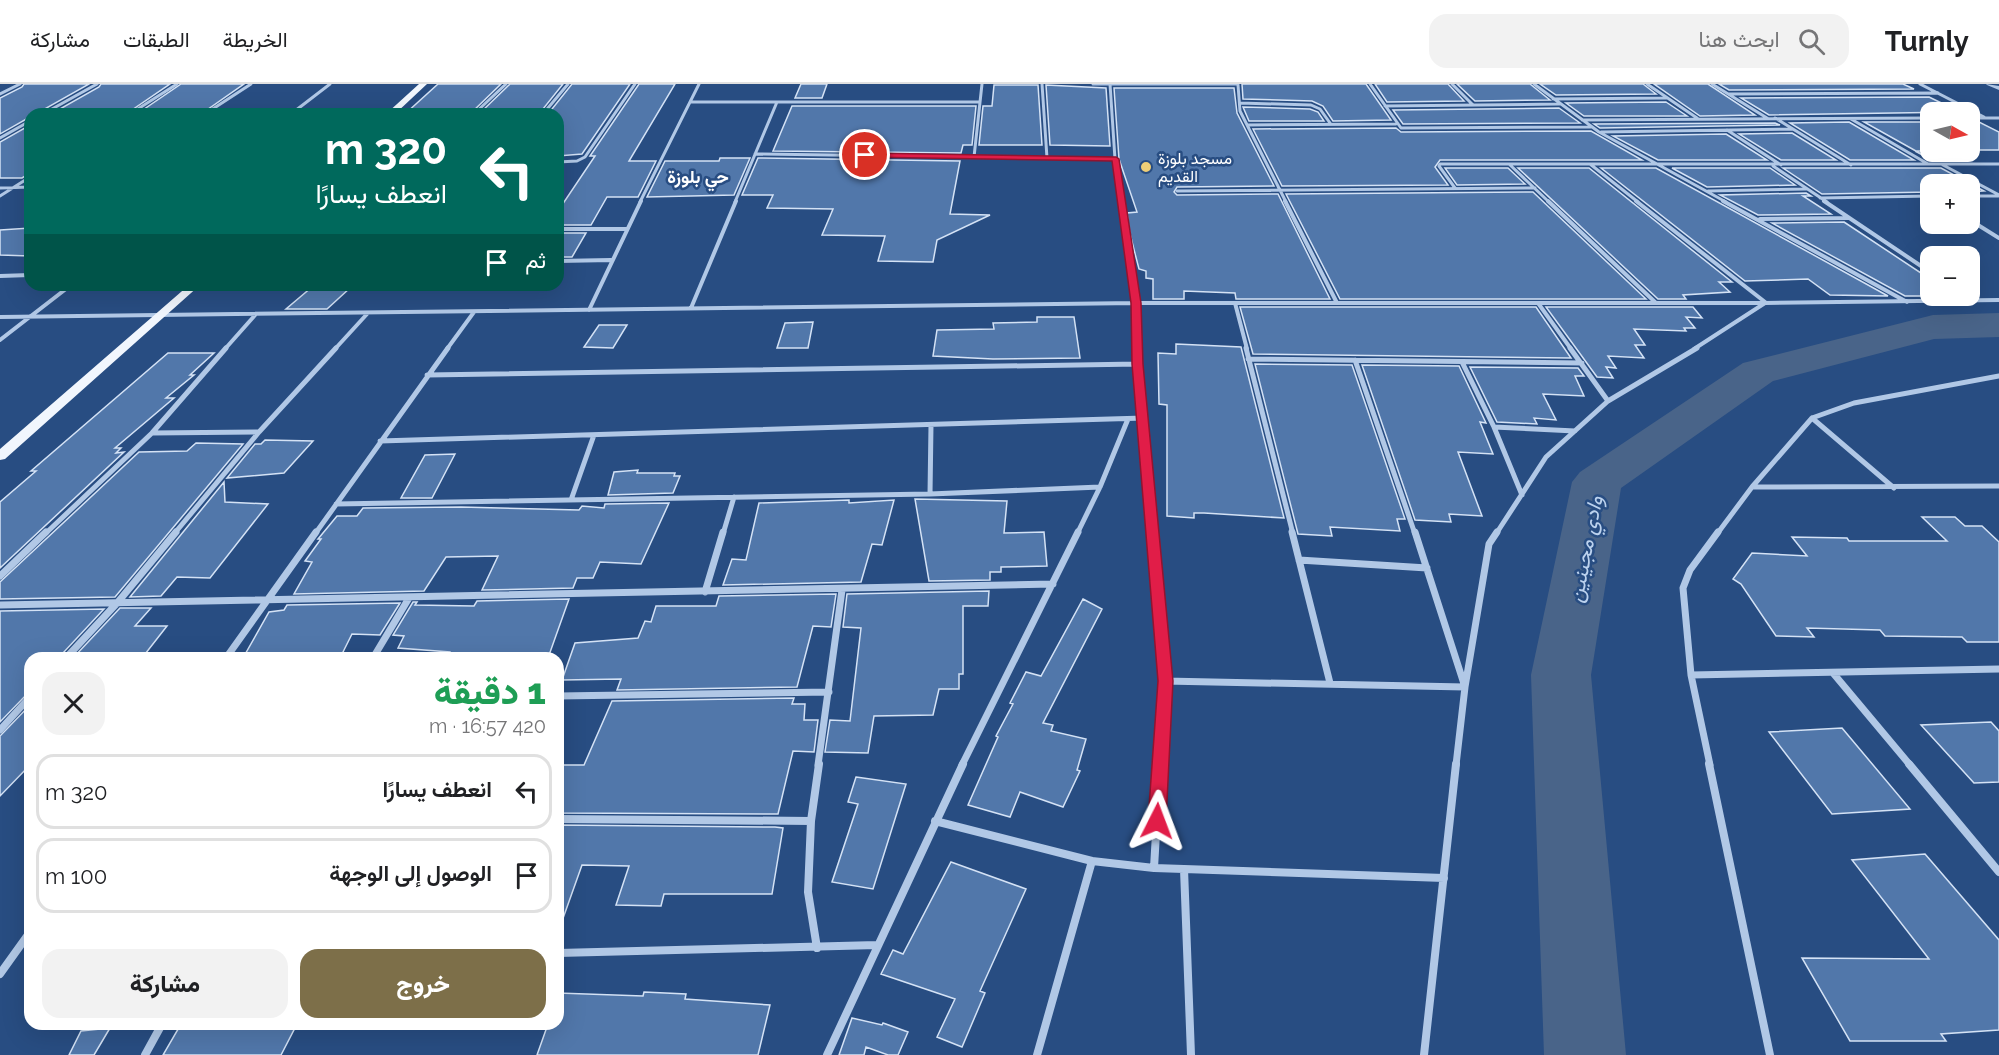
<!DOCTYPE html>
<html lang="ar">
<meta charset="utf-8">
<style>
:root{--surface:#fff;--page:#f2f2f2;--text:#202124;--muted:#757577;--line:#e0e0e0;--accent:#7d6f49}
body{margin:0;font-family:Raleway,Vazirmatn,sans-serif;background:var(--page);color:var(--text);direction:rtl;height:100vh;display:flex;flex-direction:column;font-size:22px;white-space:nowrap}
*{box-sizing:border-box;margin:0}
p{font-size:20px;color:var(--muted)}
.icon{flex:none;width:33px;height:33px;fill:none;stroke:currentColor;stroke-width:2;stroke-linecap:round;stroke-linejoin:round}
.map{position:relative;flex:1;overflow:hidden;direction:ltr}
.side{position:absolute;left:24px;top:568px;width:540px;height:378px;display:flex;flex-direction:column;background:var(--surface);border-radius:18px;box-shadow:0 6px 24px #0002;direction:rtl}
.side>*{flex:none}
.banner{position:absolute;left:24px;top:24px;width:540px;height:183px;border-radius:18px;box-shadow:0 6px 24px #0002;direction:rtl;background:#00695c;color:#fff;overflow:hidden}
.needle{width:39px;rotate:98deg}
.controls{position:absolute;left:1920px;top:18px;display:grid;gap:12px}
.controls a{display:grid;place-items:center;width:60px;height:60px;border-radius:12px;background:var(--surface);box-shadow:0 6px 24px #0002;font-size:30px}
.pin{position:absolute;display:grid;place-items:center;width:51px;height:51px;color:#fff;margin:-26px;border:3px solid #fff;border-radius:50%;box-shadow:0 2px 6px #0007}
.me{position:absolute;width:66px;margin:-33px;rotate:3deg;stroke-linejoin:round;filter:drop-shadow(0 0 4px #0008)}
.turn{display:flex;align-items:center;gap:21px;height:126px;padding:0 18px;font-size:27px}
.turn .icon{width:78px;height:78px;stroke-width:2.5}
.turn b{display:block;font-size:42px;line-height:51px}
.then{display:flex;align-items:center;height:57px;padding:0 18px;background:#0003;gap:12px;font-size:22px}
.round{display:grid;place-items:center;flex:none;width:63px;height:63px;border-radius:18px;background:var(--page)}
.summary{display:flex;align-items:center;justify-content:space-between;height:102px;padding:0 18px}
h1{font-size:36px;font-weight:800;line-height:45px;color:#1e9e55}
.action{display:flex;gap:12px;margin-top:auto;padding:12px 18px}
.action a{flex:1;height:69px;border-radius:18px;background:var(--accent);color:#fff;font-size:24px;font-weight:800;line-height:69px;text-align:center}
.action a+a{background:var(--page);color:var(--text)}
ul{padding:0;list-style:none}
li{display:flex;align-items:center;gap:18px;height:75px;margin:0 12px 9px;padding:0 6px;border:3px solid var(--line);border-radius:18px}
li div{flex:1}
li b{display:block;font-size:22px}
li em{font-style:normal}
header{display:flex;align-items:center;gap:36px;box-sizing:border-box;height:84px;padding:0 30px;background:var(--surface);border-bottom:2px solid var(--line)}
header strong{font-size:28px}
nav{display:flex;gap:33px;margin-inline-start:auto;font-size:21px}
.search{width:420px;height:54px;background:var(--page);display:flex;align-items:center;gap:15px;box-sizing:border-box;padding:0 21px;border-radius:18px;color:var(--muted);font-size:22px}
.map>svg:first-child{display:block}
.lines{fill:none;stroke-linecap:round;stroke-linejoin:round}
.river{fill:#496489;fill-rule:evenodd}
.building{fill:#5177aa;stroke:#d4e2f5;stroke-width:1.5}
.minor-far4{stroke:#b1c8e6;stroke-width:3}
.minor-far3{stroke:#b1c8e6;stroke-width:4}
.minor-far2{stroke:#b1c8e6;stroke-width:5}
.minor-far1{stroke:#b1c8e6;stroke-width:7}
.minor{stroke:#b1c8e6;stroke-width:8}
.tertiary{fill:#b1c8e6;fill-rule:evenodd}
.primary{fill:#f1f6fd;fill-rule:evenodd}
.route{fill:#e11d48;stroke:#92132f;stroke-width:1.5}
.poi-dot{fill:#eece77;stroke:#284d82;stroke-width:2}
.labels{text-anchor:middle;dominant-baseline:central;stroke-width:5;stroke-linejoin:round;paint-order:stroke}
.far-poi-label{font-size:16px;fill:#fff;stroke:#284d82;text-anchor:start}
.far-neighbourhood-label{font-size:18px;font-weight:bold;fill:#fff;stroke:#284d82}
.water-label{font-size:21px;font-style:italic;fill:#bcd2ee;stroke:#284d82}
</style>
<header>
<strong>Turnly</strong>
<div class="search"><svg class="icon" aria-label="search" viewBox="0 0 24 24"><circle cx="10" cy="10" r="6"/><path d="M15 15l6 6"/></svg>ابحث هنا</div>
<nav><a>الخريطة</a><a>الطبقات</a><a>مشاركة</a></nav>
</header>
<div class="map">
<svg width="1999" height="971" viewBox="0 0 1999 971">
<rect width="100%" height="100%" fill="#284d82"/>
<g class="lines">
<path class="river" d="M1999,229V253L1934,255L1773,297L1621,404L1591,591L1626,971H1544L1531,591L1572,398L1580,388L1743,279L1933,231Z"/>
</g>
<path class="building" d="M24,0H89L41,27L39,30H30V33L0,50V14L22,3Z
M101,0H170L126,30H51L99,3Z
M181,0H244L201,30H137Z
M438,0H501L470,30H405Z
M510,0H563L539,30H479Z
M572,0H630L582,70L558,72V30H548Z
M639,0H675L629,77H656L638,113H607L591,141H558V127L595,72H590Z
M801,0H827L822,14H795Z
M1242,0H1366L1391,36L1333,37L1323,22L1312,17L1243,15Z
M1375,0H1448L1464,17L1387,18Z
M1457,0H1530L1550,16L1475,17Z
M1540,0H1643L1656,10L1556,11Z
M1654,0H1708L1755,31L1700,32Z
M1719,0H1903L1914,5L1729,6Z
M994,1H1038L1042,61H979L983,22H992Z
M1046,1L1106,4L1110,62L1050,61Z
M1114,4H1234L1237,29L1274,102L1177,103L1174,108L1177,111L1278,110L1330,215H1236L1235,209L1184,207V215H1153V195L1146,194V187L1139,185L1129,146L1127,129L1137,128L1119,75Z
M1929,13L1960,28L1769,31L1741,14Z
M1666,18L1687,32H1584L1566,19Z
M792,22H976L972,61H963L961,69L773,67Z
M1243,23L1310,25L1318,28L1324,37H1249Z
M1559,24L1580,39L1403,40L1393,26Z
M1849,38L1914,76H1850L1790,39Z
M1864,38H1930V67H1915L1932,76Z
M1970,38H1979L1999,48V66H1970Z
M1775,39L1780,41L1600,44L1594,40Z
M30,41V89L22,94H0V58Z
M1396,44L1401,48L1591,47L1642,76H1440L1435,83L1448,101L1282,102L1253,45Z
M1792,49L1836,76H1781L1739,50Z
M1726,50L1767,76H1658L1613,52Z
M720,74H750L734,111L647,113L665,77H719Z
M758,74L960,77L950,130L990,131L937,156L933,178L878,177L885,152L822,151L833,125L767,124L773,111H742Z
M1445,84H1508L1525,100L1457,101Z
M1518,84H1589L1732,198H1719L1730,208L1683,211L1686,215H1658Z
M1601,84H1656L1888,212L1830,211L1808,195L1745,197Z
M1672,84H1770L1795,101L1707,103Z
M1783,84H1941L1984,107L1970,108V100H1930V108L1822,110Z
M1533,108L1646,215H1340L1286,110Z
M1806,109L1811,112H1803L1831,130L1758,131L1720,111Z
M1844,138L1930,195V212H1956H1905L1772,139Z
M30,144V172L0,171V146Z
M558,149H586L572,173H558Z
M312,203L350,204L327,225H286Z
M1240,223H1536L1571,274L1253,270Z
M1546,223H1693L1702,234L1686,233L1695,244H1684L1686,247L1634,245L1645,261H1635L1644,274L1608,272L1616,284L1606,283L1613,294L1597,293Z
M1037,233H1074L1080,274L993,275L933,272L937,246L994,245L993,239L1037,238Z
M813,238L808,264H777L785,239Z
M599,241H627L613,264L584,263Z
M1176,260L1241,263L1284,434L1204,429H1194V434L1167,432V321L1159,320L1158,269L1176,270Z
M168,269H214L190,291H194L166,314H174L115,364H121L116,369L124,368L0,484V418L36,387H31Z
M1255,280L1352,281L1405,435H1397L1400,447L1330,443L1332,452L1298,450Z
M1362,281L1459,282L1486,339L1480,338L1493,370L1458,368L1482,432L1449,430L1451,438L1415,436Z
M1470,283L1578,284L1584,292H1575L1584,312L1543,310L1556,336L1534,334L1537,340L1497,338Z
M265,356L313,357L284,389L227,394L255,360H261Z
M196,359L243,360L115,513L0,515V498L139,368L187,367Z
M455,370L432,414H401L425,371Z
M638,386L637,389H675L674,392H680L673,409L608,411L614,388Z
M224,398L225,418L268,420L210,494L177,493L161,512L130,513Z
M915,415L1007,417L1004,449L1044,448L1047,482L1001,483V488H990V496L929,497Z
M849,416V419L894,416L882,461L872,460L861,498L723,501L732,475L746,476L759,419Z
M669,419L641,480L600,478L593,494H577L573,504L482,506L498,472L446,473L424,507L294,510L312,478L305,477L321,455H318L337,432H357L363,424L461,423L579,426L582,422L604,424L605,420Z
M1922,433H1955L1965,442H1982L1999,458V558H1967L1962,553L1885,552L1880,546L1807,544L1814,553L1776,552L1741,500L1733,495L1752,469L1807,472L1792,453L1847,454L1849,457H1947Z
M989,507L988,522H963V590H959V605H939L933,631L874,632L868,669L825,668L830,636L850,637L861,544L843,543L847,510Z
M836,510L831,543L813,542L797,603L617,606L621,595L562,596L575,559L638,554L645,537L651,538L656,522H716L719,512Z
M569,515L548,574H450V568L398,564L404,552L393,551L413,518H417L415,521L474,522L477,517Z
M1083,515L1102,525L1043,639L1053,641L1051,647L1086,655L1077,686L1080,687L1063,723L1020,708L1010,733L968,721L998,653L996,652L1013,620L1010,619L1026,588L1041,592Z
M400,519L380,551L352,550L340,574H243L269,528L284,526L287,521Z
M120,524H151L135,542H167L142,574H73Z
M104,525L62,570L61,574H30V607L0,638V527Z
M794,614L792,620H805L804,636H818L814,668L793,667L778,730L558,729V681H584L612,617Z
M30,621V681L0,712V652Z
M1991,638L1999,647V698L1974,699L1921,641Z
M1842,644L1910,725L1832,730L1769,648Z
M856,693L906,700L873,805L832,798L858,720L848,718Z
M558,741L775,743L783,744L772,810H664L661,822L616,821L629,782L582,781L561,840H558Z
M1925,770L1999,856V946L1941,950L1946,957H1850L1802,874L1929,875L1852,776Z
M951,778L1026,805L980,907L985,909L962,963L937,953L955,915L881,890L893,866L903,870Z
M644,908L686,910L685,915L770,921L758,971H537L548,940H558V909L643,912Z
M852,934L882,941L883,939L908,948L898,971H888L866,963L864,971H839Z
M181,940H297L281,971H163Z
M110,944L94,971H69L81,947Z"/>
<g class="lines">
<path class="minor-far4" d="M1042,0L1047,74
M1093,0H1238
M1110,0L1115,75L1121,118
M1370,0L1401,44L1591,43
M1452,0L1473,21
M1534,0L1599,48L1726,118
M1647,0L1697,34
M1712,0L1767,34
M1920,0L1984,33
M1238,1L1240,27L1286,118
M0,10L20,0
M1729,10L1938,9
M1553,15L1667,14
M690,18H979
M1240,19L1311,21L1320,25L1330,39
M1385,22L1559,20
M43,30L97,0
M130,30L177,0
M205,30L251,0
M291,30L330,0
M474,30L506,0
M543,30L568,0
M1775,34L1851,81
M1970,34H1999
M1851,35L1928,80
M1582,36L1930,34
M1247,41L1396,40
M1727,46L1781,81
M1601,48L1793,45
M0,54L30,37
M755,70L1115,75
M974,73L982,0
M558,78L577,77L585,73L635,0
M1509,80L1549,118
M1590,80L1638,118
M1943,81L1999,111
M1773,82L1827,118
M0,104L30,103
M1455,104L1439,82L1440,80H1999
M1177,107L1535,104
M1708,107L1806,105
M0,112L30,93
M1970,112H1998
M1820,114L1930,112
M640,118L699,0
M735,118L777,18"/>
<path class="minor-far3" d="M1121,117L1136,219L1138,265
M1285,117L1337,219
M1548,117L1656,219
M1636,117L1765,218
M1723,117L1907,218
M1824,117L1930,188
M1760,135L1848,134
M1970,136L1999,154
M558,145H627
M558,177L611,176
M0,192L30,191
M1235,219L1247,265
M1538,219L1571,265
M691,224L736,117
M589,226L641,117
M0,233L1136,219H1765L1999,216
M0,256L71,201
M225,265L256,230
M335,265L367,230
M447,265L474,228
M1694,265L1765,219"/>
<path class="minor-far2" d="M1137,264L1144,334
M1246,264L1293,450
M1570,264L1608,317
M1248,275L1582,279
M1355,276L1415,450
M1462,278L1494,343L1522,411
M427,291L1138,280
M1812,334L1894,404
M1494,343L1575,347
M152,349L259,348
M380,357L1144,334L1153,450
M1752,403L1999,402
M930,410L931,341
M571,416L594,351
M336,420L930,410L1100,403
M45,450L152,349L226,264
M174,450L259,348L336,264
M315,450L448,264
M723,450L734,413
M1077,450L1100,403L1128,335
M1496,450L1546,373L1608,317L1697,264
M1717,450L1752,403L1812,334L1854,319L1999,292"/>
<path class="minor-far1" d="M1153,448L1165,597L1160,681
M1292,448L1330,599
M1299,476L1427,484
M0,492L46,448
M705,508L723,448
M0,521L1053,500
M66,574L118,518L176,448
M226,574L316,448
M373,574L409,514
M1833,589L1910,681
M1691,591L1999,585
M1165,597L1465,603L1415,448
M558,612L829,608
M0,646L30,613
M818,681L842,506
M962,681L1078,448
M1456,681L1465,603L1489,460L1497,448
M1710,681L1691,591L1683,504L1690,486L1718,448"/>
<path class="minor" d="M1160,680L1154,784L1184,785L1191,971
M1709,680L1770,971
M1909,680L1999,788
M558,735L811,737
M935,737L1092,777
M1184,785L1444,794
M817,864L808,808L811,737L819,680
M558,869L877,861
M0,890L30,848
M145,971L162,940
M827,971L963,680
M1037,971L1092,777L1154,784
M1424,971L1456,680"/>
<path class="tertiary" d="M1986,0L1999,2V6L1987,1Z"/>
<path class="primary" d="M419,0H427L395,30H386Z
M189,201H200L5,375L0,376V365Z"/>
</g>
<path class="route" d="M865,69L1116,73L1119,75L1141,219L1143,280L1173,597L1166,737L1163,742L1157,744L1151,742L1148,737L1158,597L1132,280L1131,219L1112,77L862,73V70Z"/>
<circle class="poi-dot" cx="1146" cy="83" r="6"/>
<g class="labels">
<g class="far-poi-label">
<text x="1158" y="74">مسجد بلوزة<tspan x="1158" dy="18">القديم</tspan></text>
</g>
<g class="far-neighbourhood-label">
<text x="698" y="92">حي بلوزة</text>
</g>
<g class="water-label">
<text transform="translate(1585 465) rotate(-79)">وادي مجينين</text>
</g>
</g>
</svg>
<div class="controls">
<a><svg class="needle" viewBox="-14 -14 28 28"><path d="M0-13l5 13h-10z" fill="#e53935"/><path d="M0 13l5-13h-10z" fill="#757577"/></svg></a>
<a>+</a>
<a>−</a>
</div>
<div class="pin" style="left:865px;top:71px;background:#d93025"><svg class="icon" aria-label="arrive" viewBox="0 0 24 24"><path d="M6 21V4h12l-3 4 3 4H6"/></svg></div>
<svg class="me" style="left:1157px;top:737px" viewBox="-20 -20 40 40"><path d="M0-17L14 15 0 8-14 15z" fill="#e11d48" stroke="#fff" stroke-width="4"/></svg>
<div class="banner">
<div class="turn"><svg class="icon" aria-label="left" viewBox="0 0 24 24"><path d="M17 20v-9H6M10 6l-5 5 5 5"/></svg><div><b>320 m</b>انعطف يسارًا</div></div>
<div class="then">ثم<svg class="icon" aria-label="arrive" viewBox="0 0 24 24"><path d="M6 21V4h12l-3 4 3 4H6"/></svg></div>
</div>
<section class="side">
<div class="summary"><div><h1>1 دقيقة</h1><p>420 m · 16:57</p></div><a class="round"><svg class="icon" aria-label="close" viewBox="0 0 24 24"><path d="M6 6l12 12M18 6L6 18"/></svg></a></div>
<ul>
<li><svg class="icon" aria-label="left" viewBox="0 0 24 24"><path d="M17 20v-9H6M10 6l-5 5 5 5"/></svg><div><b>انعطف يسارًا</b></div><em>320 m</em></li>
<li><svg class="icon" aria-label="arrive" viewBox="0 0 24 24"><path d="M6 21V4h12l-3 4 3 4H6"/></svg><div><b>الوصول إلى الوجهة</b></div><em>100 m</em></li>
</ul>
<div class="action"><a>خروج</a><a>مشاركة</a></div>
</section>
</div>
